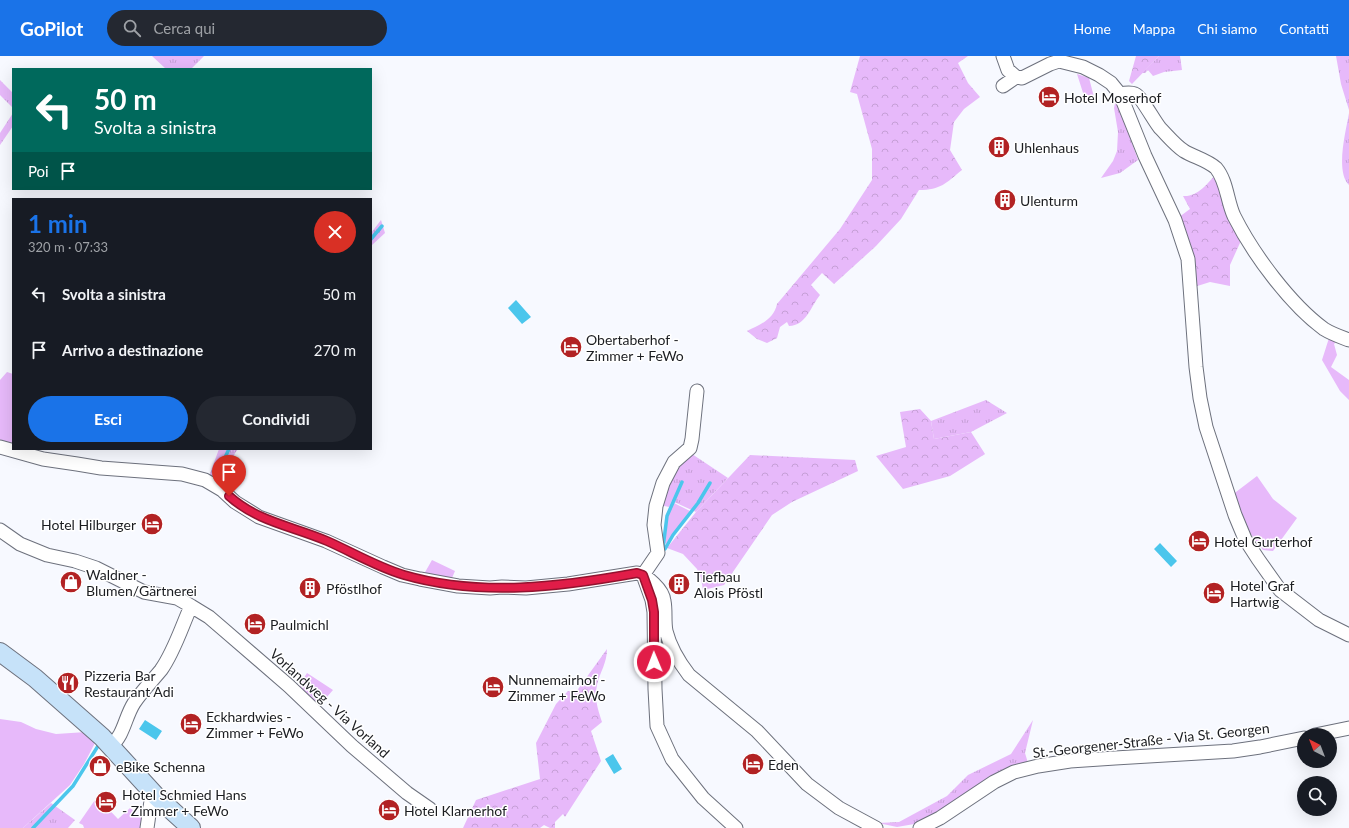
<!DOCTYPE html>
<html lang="it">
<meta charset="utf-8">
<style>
:root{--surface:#171b24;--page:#242831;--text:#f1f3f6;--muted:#9ea1a6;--accent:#1a73e8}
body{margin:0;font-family:Lato,sans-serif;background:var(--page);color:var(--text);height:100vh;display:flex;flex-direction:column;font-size:15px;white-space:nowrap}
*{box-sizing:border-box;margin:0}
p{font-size:13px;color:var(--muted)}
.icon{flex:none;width:22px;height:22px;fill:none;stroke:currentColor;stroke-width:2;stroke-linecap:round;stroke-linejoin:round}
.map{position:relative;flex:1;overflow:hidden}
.panel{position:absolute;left:12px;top:142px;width:360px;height:252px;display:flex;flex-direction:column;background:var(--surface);border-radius:0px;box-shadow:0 4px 16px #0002}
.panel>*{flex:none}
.banner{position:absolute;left:12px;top:12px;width:360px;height:122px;border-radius:0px;box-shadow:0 4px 16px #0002;background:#00695c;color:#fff;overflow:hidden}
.needle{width:26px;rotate:318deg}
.buttons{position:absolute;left:1297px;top:672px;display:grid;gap:8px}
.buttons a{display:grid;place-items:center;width:40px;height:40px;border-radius:50%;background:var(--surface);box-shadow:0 4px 16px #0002;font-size:20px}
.pin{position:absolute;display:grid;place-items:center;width:34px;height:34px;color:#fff;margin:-41px -17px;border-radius:50% 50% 50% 0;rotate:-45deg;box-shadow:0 0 4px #0007}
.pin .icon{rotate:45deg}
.me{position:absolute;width:44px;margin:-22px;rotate:359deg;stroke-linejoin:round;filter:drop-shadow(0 0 3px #0008)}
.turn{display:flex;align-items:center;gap:14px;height:84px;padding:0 16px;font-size:18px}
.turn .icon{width:52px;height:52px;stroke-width:2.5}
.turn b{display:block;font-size:28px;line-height:34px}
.then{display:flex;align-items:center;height:38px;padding:0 16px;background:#0003;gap:8px;font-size:15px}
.round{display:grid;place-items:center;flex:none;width:42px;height:42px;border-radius:21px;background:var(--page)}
.summary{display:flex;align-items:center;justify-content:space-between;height:68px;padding:0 16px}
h1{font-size:24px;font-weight:700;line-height:30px;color:var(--accent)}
.cta{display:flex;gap:8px;margin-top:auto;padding:8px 16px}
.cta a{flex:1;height:46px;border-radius:24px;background:var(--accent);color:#fff;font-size:16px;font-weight:700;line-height:46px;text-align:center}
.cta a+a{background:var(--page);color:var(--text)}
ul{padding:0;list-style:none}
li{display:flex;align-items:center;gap:12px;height:56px;padding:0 16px}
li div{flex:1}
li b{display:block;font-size:15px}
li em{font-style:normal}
header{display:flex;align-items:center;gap:24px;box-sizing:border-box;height:56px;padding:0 20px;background:var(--accent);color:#fff}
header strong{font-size:19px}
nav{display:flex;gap:22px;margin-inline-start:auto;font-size:14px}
.search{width:280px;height:36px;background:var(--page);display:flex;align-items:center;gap:10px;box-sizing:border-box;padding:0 14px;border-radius:22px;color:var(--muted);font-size:15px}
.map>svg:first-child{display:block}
.grass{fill:url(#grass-tufts)}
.forest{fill:url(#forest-crowns)}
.green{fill:#e7b9fa}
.water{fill:#4bc6ec}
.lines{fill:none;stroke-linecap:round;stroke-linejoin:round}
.stream{stroke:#4bc6ec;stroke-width:3.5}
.street-casing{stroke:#6d717d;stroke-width:15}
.secondary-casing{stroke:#6d717d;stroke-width:20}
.street{stroke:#fff;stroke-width:13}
.secondary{stroke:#c6e2f9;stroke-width:18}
.route-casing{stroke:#92132f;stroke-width:10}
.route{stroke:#e11d48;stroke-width:7}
.labels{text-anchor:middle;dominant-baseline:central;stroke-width:3;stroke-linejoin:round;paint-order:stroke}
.poi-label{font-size:14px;fill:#1b1d21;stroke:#fff;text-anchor:start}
.street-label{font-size:14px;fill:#1b1d21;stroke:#fff}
</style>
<header>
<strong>GoPilot</strong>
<div class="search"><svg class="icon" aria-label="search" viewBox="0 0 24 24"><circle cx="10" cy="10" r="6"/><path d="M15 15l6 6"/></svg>Cerca qui</div>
<nav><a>Home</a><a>Mappa</a><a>Chi siamo</a><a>Contatti</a></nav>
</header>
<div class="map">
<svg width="1349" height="772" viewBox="0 0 1349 772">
<defs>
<pattern id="grass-tufts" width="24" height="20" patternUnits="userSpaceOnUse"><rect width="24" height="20" fill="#e7b9fa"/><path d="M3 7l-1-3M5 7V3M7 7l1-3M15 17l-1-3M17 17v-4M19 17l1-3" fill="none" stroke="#c69fd6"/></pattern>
<pattern id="forest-crowns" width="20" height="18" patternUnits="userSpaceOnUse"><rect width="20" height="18" fill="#e7b9fa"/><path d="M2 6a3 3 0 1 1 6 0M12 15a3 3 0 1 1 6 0" fill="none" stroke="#c69fd6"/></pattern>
</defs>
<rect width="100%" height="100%" fill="#f7f9ff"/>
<path class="grass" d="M152,0H204L191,13H166Z
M1159,0H1180L1182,14L1164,16L1153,20L1148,14L1145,17H1142Z
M1336,0H1349V54L1341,28Z
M0,24L13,37V52L0,39Z
M1116,42L1138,104L1120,117L1101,122L1113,105L1117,95L1118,76L1114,52Z
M13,57V70L0,89V77Z
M1349,57V129C1335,115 1346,75 1349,57Z
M381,164L385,177L371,190V177Z
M986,344L1007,357L971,376L934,383L931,365Z
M219,393H238L235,397L224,428L209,420Z
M692,398L728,422L696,456L672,445L669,451L660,449L677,411Z
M1033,664L1025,697L1028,707L920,767L897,771L878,767L899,766L947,740L968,719L1011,698Z
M51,747L75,764L68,772H23Z"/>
<path class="forest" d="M860,0H968L958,7L968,27L980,41L964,53L954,66L950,94L962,114C946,127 941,134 919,134L901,163L876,190L834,228L822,217L811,229L820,239C811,250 806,270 789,270L787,266L780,271L777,282L767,287L757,283L747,275C760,269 774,263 777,248L840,173L872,124V93L857,38L850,36Z
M1136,0H1159L1132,28L1129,25Z
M1217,117L1244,178L1230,209V230L1210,226L1191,232L1175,164L1190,153L1183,140C1198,141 1207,128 1217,117Z
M920,353L931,365L934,383L971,376L985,398L950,420L903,433L876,400L906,391L900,356Z
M750,399L855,404L858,415L792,446L772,459L724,529L703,534L701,522L697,513L683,498L667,492L696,456Z
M607,593C607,607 600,616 597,629C594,642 598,654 602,666L591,675L601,705L565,761L563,758L555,766V772H550L544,769L540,772H463L476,744L540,723L536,687L556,648L568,635L576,636Z"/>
<path class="green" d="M1077,18L1089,22L1094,41L1085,43Z
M1329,282L1336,286L1334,288L1337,299L1331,311L1349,324V344L1340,335L1322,304Z
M7,316L13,318V390L0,386V324Z
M1257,420L1273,443L1297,462L1273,495L1263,494L1244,469L1232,439Z
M674,447L690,455L666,488L665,487L668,460Z
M432,504L455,515L452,522L424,518Z
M307,617L333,634L319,650L298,631Z
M0,663L21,666L36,673L56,678L86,676L96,685L84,708L70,729L23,772H0Z
M97,741L118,763L130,752L143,762L140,772H84L83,769L79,767Z"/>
<path class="water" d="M516,244L531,261L522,268L508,252Z
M1160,487L1177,505L1171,511L1154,493Z
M145,664L162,675L156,684L139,673Z
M613,698L622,713L614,718L605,703Z"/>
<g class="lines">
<path class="stream" d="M371,183L382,170
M218,416L229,393
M663,492L667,460L682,426
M665,493L673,479L698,447L710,427
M33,772L73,730L98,690"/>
<g class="street-casing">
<path id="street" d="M1003,0L1008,14L1016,21L1022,22L1050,8L1059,5L1083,11L1099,19L1111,27L1120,38L1145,100L1175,164L1188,203L1196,311L1200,342L1206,371L1235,459L1245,483L1258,503L1280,534L1319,564L1349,579
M1003,30L1016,21
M1120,38C1125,37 1130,36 1135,38C1141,40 1154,65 1160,72C1167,79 1175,89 1184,95C1194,101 1207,104 1216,112C1227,125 1227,145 1234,160C1253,198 1290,248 1324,273C1332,278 1341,281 1349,284
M697,335L692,383L690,392L674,406L663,427L656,450L654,469L658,497L643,519L652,544L654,556L655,633L657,670L672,703L703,742L736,772
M0,391L43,403L77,408L101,412L182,418L205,424L222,434L235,446L259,461L326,485L383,511L402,519L420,523L458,530L490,532L502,531L526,532L568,528L637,517C647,520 663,533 664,545C666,555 664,565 666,575C670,591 679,606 689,619L757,675L807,728L839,752L876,772
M0,474L20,488L47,499L75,505L96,512L144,536L177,542L191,550C182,570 174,596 161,614C152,625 142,635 134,647C125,661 124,679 111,690
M191,550L209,561L223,573L289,630L352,690L407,737L430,753
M1315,679L1349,672
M147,772L151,745L156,740
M920,772L940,762L994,726L1014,716L1038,710L1070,705L1115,702L1233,695L1260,691L1304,682"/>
</g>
<g class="secondary-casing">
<path id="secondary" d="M0,596L35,622L102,681L156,740L191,772"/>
</g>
<use href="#street" class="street"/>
<use href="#secondary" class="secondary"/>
</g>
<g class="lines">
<g class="route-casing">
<path id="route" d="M229,440C258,466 292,470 327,485C352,496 377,511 404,519C480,541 560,531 637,517L643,519L652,544L654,556V606"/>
</g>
<use href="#route" class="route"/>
</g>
<defs>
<g id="hotel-disc" transform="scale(1.15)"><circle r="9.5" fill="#b22223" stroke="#fff"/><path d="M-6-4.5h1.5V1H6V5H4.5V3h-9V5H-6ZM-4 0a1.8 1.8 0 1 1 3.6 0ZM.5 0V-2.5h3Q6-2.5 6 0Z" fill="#fff"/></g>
<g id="building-disc" transform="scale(1.15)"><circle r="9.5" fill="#b22223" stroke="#fff"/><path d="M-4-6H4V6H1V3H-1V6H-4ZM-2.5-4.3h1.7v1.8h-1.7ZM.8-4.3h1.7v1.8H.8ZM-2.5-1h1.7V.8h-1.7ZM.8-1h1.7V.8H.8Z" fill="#fff"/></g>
<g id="shop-disc" transform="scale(1.15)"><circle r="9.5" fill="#b22223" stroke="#fff"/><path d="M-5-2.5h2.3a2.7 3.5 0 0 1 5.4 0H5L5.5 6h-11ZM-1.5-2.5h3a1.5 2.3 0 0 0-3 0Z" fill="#fff"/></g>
<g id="restaurant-disc" transform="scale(1.15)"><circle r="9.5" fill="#b22223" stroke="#fff"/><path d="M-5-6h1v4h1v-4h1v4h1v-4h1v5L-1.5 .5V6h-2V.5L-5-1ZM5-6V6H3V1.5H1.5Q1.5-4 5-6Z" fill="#fff"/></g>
</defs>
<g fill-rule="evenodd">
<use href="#hotel-disc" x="1049" y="41"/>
<use href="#building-disc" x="999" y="91"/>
<use href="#building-disc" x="1005" y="144"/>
<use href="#hotel-disc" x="571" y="291"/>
<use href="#hotel-disc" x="152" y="468"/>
<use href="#hotel-disc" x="1199" y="485"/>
<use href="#shop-disc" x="71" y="526"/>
<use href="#building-disc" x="679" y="528"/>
<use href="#building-disc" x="310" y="532"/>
<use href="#hotel-disc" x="1214" y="537"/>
<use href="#hotel-disc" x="255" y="568"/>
<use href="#restaurant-disc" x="68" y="627"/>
<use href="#hotel-disc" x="493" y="631"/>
<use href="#hotel-disc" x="191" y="668"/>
<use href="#hotel-disc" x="753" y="708"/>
<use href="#shop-disc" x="100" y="710"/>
<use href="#hotel-disc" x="106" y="746"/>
<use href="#hotel-disc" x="389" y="754"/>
</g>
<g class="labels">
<g class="poi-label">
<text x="1064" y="41">Hotel Moserhof</text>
<text x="1014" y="91">Uhlenhaus</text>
<text x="1020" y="144">Ulenturm</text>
<text x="586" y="283">Obertaberhof -<tspan x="586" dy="16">Zimmer + FeWo</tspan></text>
<text x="136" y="468" text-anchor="end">Hotel Hilburger</text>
<text x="1214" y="485">Hotel Gurterhof</text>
<text x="86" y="518">Waldner -<tspan x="86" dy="16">Blumen/Gärtnerei</tspan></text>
<text x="694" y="520">Tiefbau<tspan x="694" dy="16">Alois Pföstl</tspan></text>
<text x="1230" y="529">Hotel Graf<tspan x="1230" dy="16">Hartwig</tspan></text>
<text x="326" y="532">Pföstlhof</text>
<text x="270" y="568">Paulmichl</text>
<text x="84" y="619">Pizzeria Bar<tspan x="84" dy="16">Restaurant Adi</tspan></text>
<text x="508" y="623">Nunnemairhof -<tspan x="508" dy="16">Zimmer + FeWo</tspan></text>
<text x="206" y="660">Eckhardwies -<tspan x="206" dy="16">Zimmer + FeWo</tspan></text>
<text x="768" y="708">Eden</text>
<text x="116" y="710">eBike Schenna</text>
<text x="122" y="738">Hotel Schmied Hans<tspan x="122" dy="16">- Zimmer + FeWo</tspan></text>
<text x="404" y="754">Hotel Klarnerhof</text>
</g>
<g class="street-label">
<text transform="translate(330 647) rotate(42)">Vorlandweg - Via Vorland</text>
<text transform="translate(1151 684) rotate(-6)">St.-Georgener-Straße - Via St. Georgen</text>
</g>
</g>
</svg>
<div class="buttons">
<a><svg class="needle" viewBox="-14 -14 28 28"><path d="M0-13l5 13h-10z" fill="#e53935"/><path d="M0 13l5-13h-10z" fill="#9ea1a6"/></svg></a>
<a><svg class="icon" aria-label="search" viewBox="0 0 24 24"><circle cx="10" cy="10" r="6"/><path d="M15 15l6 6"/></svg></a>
</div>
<div class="pin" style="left:229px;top:440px;background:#d93025"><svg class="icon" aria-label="arrive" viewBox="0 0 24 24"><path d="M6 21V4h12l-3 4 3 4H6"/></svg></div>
<svg class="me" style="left:654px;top:606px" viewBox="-20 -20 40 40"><circle r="17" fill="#e11d48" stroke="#fff" stroke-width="3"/><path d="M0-11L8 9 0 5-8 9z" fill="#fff"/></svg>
<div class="banner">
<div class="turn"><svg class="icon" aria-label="left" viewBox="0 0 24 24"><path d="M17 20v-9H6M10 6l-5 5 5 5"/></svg><div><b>50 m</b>Svolta a sinistra</div></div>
<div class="then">Poi<svg class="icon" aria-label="arrive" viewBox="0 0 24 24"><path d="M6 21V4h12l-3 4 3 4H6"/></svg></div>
</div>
<section class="panel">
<div class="summary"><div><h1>1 min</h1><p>320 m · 07:33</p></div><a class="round" style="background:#d93025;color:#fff"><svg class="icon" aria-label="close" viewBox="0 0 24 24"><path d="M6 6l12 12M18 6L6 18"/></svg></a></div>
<ul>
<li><svg class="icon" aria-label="left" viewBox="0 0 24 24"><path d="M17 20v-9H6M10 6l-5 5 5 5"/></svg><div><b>Svolta a sinistra</b></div><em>50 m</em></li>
<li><svg class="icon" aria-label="arrive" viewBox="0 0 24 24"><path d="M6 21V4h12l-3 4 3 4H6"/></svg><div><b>Arrivo a destinazione</b></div><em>270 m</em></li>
</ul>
<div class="cta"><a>Esci</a><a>Condividi</a></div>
</section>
</div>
